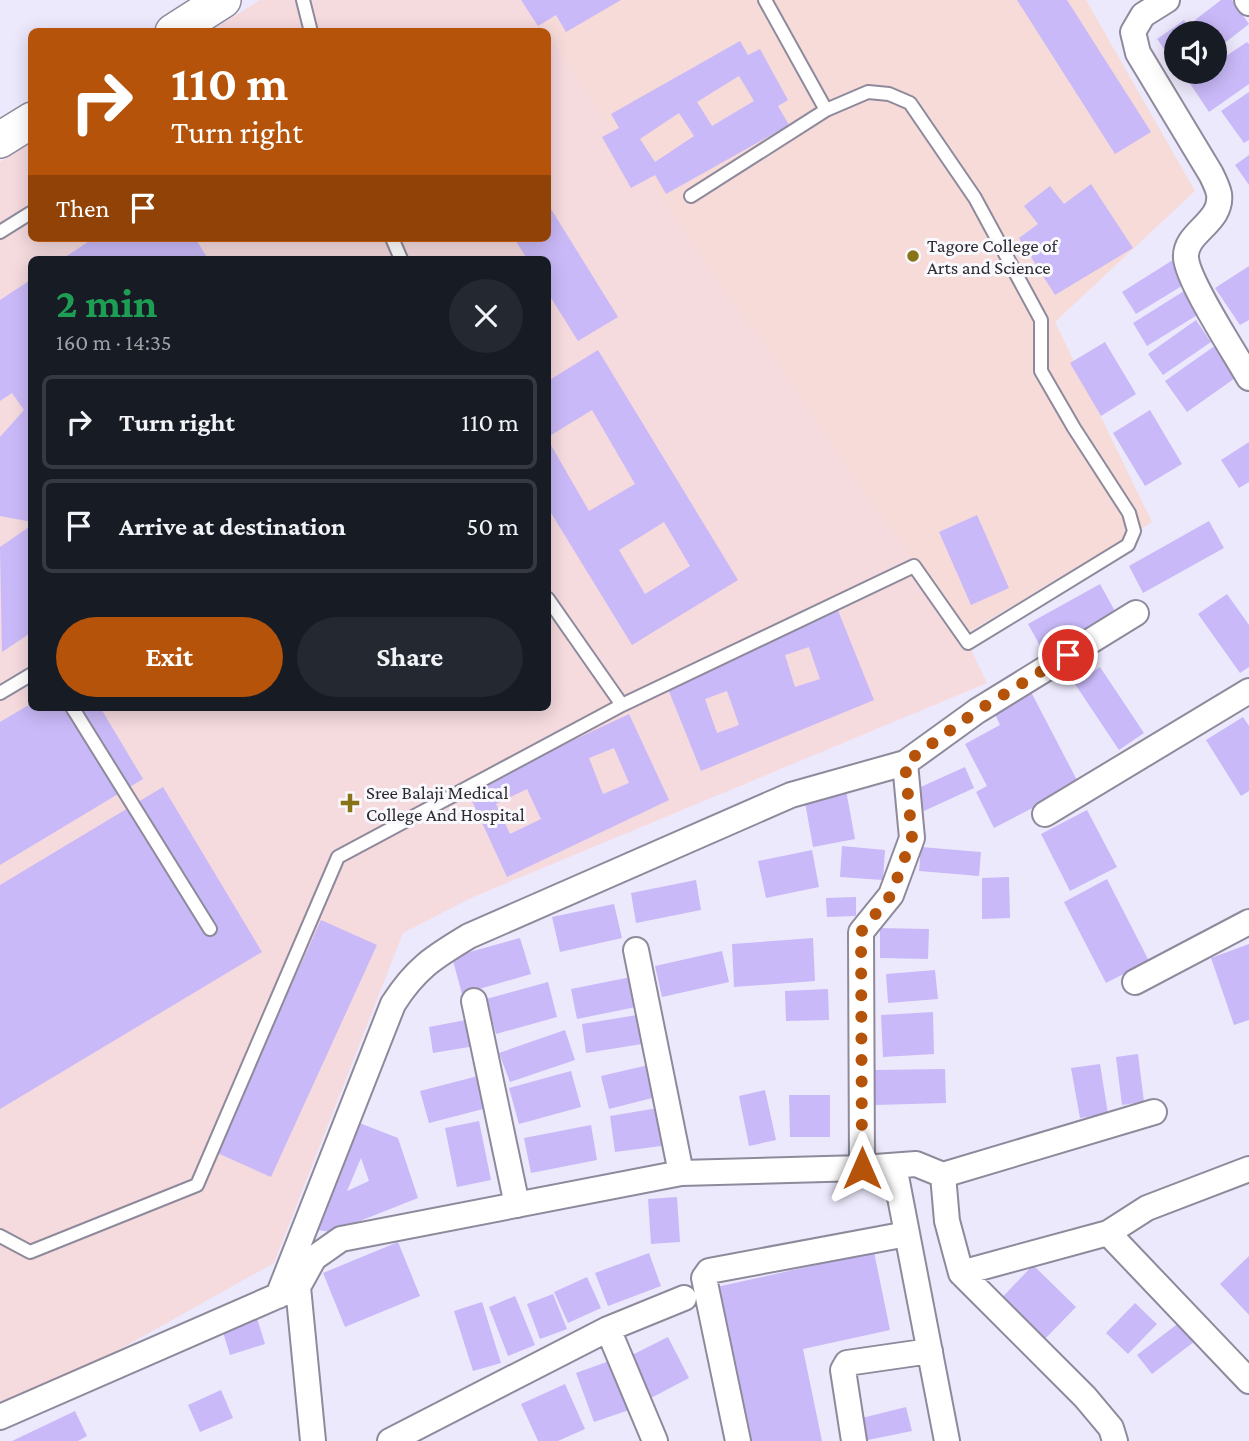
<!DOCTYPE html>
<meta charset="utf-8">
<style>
:root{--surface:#171b24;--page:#242831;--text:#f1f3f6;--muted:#9ea1a6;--line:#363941;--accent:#b45309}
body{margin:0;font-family:"Crimson Pro",serif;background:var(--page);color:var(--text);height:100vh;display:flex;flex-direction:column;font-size:26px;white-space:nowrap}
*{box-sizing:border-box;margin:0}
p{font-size:23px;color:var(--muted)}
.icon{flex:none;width:38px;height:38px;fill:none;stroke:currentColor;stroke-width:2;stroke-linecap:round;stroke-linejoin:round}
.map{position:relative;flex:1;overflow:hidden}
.drawer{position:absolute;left:28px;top:256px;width:523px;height:455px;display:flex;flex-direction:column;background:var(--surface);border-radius:10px;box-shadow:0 4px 18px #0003}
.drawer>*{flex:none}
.hud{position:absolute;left:28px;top:28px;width:523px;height:214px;border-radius:10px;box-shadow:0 4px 18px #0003;background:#b45309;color:#fff;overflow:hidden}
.controls{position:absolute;left:1164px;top:21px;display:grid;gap:14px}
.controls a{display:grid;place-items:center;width:63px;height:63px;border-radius:50%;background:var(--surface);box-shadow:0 4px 18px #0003;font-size:35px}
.pin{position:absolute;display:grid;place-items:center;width:60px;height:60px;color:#fff;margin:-30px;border:4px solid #fff;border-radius:50%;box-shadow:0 2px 7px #0007}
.me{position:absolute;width:77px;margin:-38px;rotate:0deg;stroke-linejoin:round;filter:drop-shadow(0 0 5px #0008)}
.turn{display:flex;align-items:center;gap:24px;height:147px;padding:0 28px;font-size:32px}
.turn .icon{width:91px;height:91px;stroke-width:2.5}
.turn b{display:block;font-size:49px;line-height:60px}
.then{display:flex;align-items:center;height:66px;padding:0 28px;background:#0003;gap:14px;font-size:26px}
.round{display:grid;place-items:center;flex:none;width:74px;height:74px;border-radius:37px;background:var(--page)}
.overview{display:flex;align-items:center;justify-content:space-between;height:119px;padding:0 28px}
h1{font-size:42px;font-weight:700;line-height:52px;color:#1e9e55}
.button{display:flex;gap:14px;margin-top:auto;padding:14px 28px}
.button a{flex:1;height:80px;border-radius:42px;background:var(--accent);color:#fff;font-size:28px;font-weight:700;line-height:80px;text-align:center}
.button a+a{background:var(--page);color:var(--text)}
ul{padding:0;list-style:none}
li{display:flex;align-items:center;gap:21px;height:94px;margin:0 14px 10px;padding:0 14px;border:4px solid var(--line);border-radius:10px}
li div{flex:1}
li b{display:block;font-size:26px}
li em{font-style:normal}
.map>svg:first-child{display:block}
.education{fill:#f6dbd9}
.medical{fill:#f5dade;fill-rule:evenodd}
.building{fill:#c9b9f8;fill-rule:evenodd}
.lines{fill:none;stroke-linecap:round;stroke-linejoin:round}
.lane-casing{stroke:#8e8a9b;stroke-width:16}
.street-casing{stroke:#8e8a9b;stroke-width:28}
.secondary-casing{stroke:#8e8a9b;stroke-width:38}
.lane{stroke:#fff;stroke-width:12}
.street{stroke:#fff;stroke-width:24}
.secondary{stroke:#fff;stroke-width:35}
.route{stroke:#b45309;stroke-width:12;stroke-dasharray:0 21.6}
.poi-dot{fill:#887316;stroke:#f9f8fc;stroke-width:2.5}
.labels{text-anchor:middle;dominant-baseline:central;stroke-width:6;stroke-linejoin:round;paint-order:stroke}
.poi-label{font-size:19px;fill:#2d2b32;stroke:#f9f8fc;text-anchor:start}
</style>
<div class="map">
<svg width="1249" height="1441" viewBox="0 0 1249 1441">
<rect width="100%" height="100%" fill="#ede9fc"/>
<path class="education" d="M524,0H1086L1195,191L1055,322L1152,522L964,635Z"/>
<path class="medical" d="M260,0H524L546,31L209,32Z
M548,34L964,635L987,683L471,898L403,933L274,1263L4,1414L0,1401V162L31,143L32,238H548ZM32,259H548V707H32Z"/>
<path class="building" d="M521,0H621L566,32L556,15L538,26Z
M1017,0H1067L1151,132L1115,154Z
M1221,0H1232L1249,24L1217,49L1214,33H1205L1195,20Z
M1184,20L1193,33H1176V66L1157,39Z
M740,41L748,55L760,49L788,100L778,106L789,125L666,194L655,175L631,188L602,137L619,128L611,114ZM739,76L754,101L712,126L697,102ZM679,113L694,136L655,162L640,139Z
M1247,42L1249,44V84L1209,112L1189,82L1204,72H1214V64Z
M1249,92V140L1244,143L1221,111Z
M1249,155V185L1235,165Z
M1091,184L1133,248L1055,295L1019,238L1038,224L1024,206L1050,186L1064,204Z
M551,209L618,317L578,341L548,293V259H527L514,238H548V211Z
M94,238H195L208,259H62Z
M1176,258L1190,281L1136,314L1122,292Z
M1249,266V320L1240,325L1215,288Z
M32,279V522L0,516V437L24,410L12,393L0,401V300Z
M1184,291L1199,314L1147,346L1133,323Z
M1196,320L1211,342L1163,375L1148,354Z
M1105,342L1136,394L1101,416L1070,363Z
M1216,345L1238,376L1187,412L1165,381Z
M598,350L738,580L632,645L548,508V440L589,511L635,484L592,410L548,437V381ZM664,522L690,566L645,594L619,550Z
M1150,410L1182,464L1145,486L1113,433Z
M1249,442V482L1239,488L1221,460Z
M977,515L1009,588L971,605L939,532Z
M1209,521L1224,548L1143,593L1129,566Z
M32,525V632L2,652L0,547Z
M1100,584L1116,613L1044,653L1028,624Z
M1227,594L1249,625V667L1240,673L1198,614Z
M837,608L874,700L701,771L664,679ZM809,647L820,679L795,687L785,655ZM727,691L739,725L717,733L705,699Z
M1100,667L1144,733L1119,750L1075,684Z
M1031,692L1079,784L994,828L976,792L987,786L965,744L1000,725L994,712Z
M32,703V707H100L143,779L0,865V722Z
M629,714L669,800L507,877L467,790ZM614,748L629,783L603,794L589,758ZM527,789L541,819L510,834L496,804Z
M1243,717L1249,726V791L1241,796L1206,740Z
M965,767L974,788L924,811L914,790Z
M163,787L262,952L0,1109V885Z
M846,790L855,839L813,847L804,797Z
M1087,810L1117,867L1070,891L1041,834Z
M842,846L885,850L883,880L840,877Z
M921,847L981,852L979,876L919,871Z
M812,850L819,887L766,898L758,861Z
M1009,877L1010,918L982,919V878Z
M1107,879L1149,961L1106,983L1064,902Z
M696,880L701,910L636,923L631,893Z
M856,897V916L827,917L826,898Z
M614,904L622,938L560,952L552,917Z
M321,920L377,945L271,1177L215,1152Z
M880,928L929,929L928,959L880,958Z
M520,938L531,974L462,994L452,957Z
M813,938L815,981L734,987L732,944Z
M1249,944V1020L1234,1025L1211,958Z
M722,951L729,982L662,997L655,966Z
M935,970L938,999L888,1003L886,974Z
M631,977L636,1007L577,1019L571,989Z
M548,982L557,1017L496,1034L486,999Z
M828,989L829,1020L786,1021L785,991Z
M933,1012L934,1054L883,1057L881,1015Z
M637,1015L642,1044L586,1053L582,1024Z
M471,1019L475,1046L433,1053L429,1027Z
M565,1030L575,1060L510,1082L499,1053Z
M1138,1054L1144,1102L1122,1105L1116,1057Z
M653,1064L660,1096L609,1109L601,1076Z
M1100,1064L1108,1114L1080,1118L1071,1068Z
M945,1069L946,1103L875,1105V1070Z
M571,1071L581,1107L519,1124L509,1088Z
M478,1076L487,1108L429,1123L420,1091Z
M765,1090L776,1140L749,1146L739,1096Z
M789,1095H830V1137H790Z
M664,1107L669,1145L615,1152L610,1116Z
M479,1121L491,1180L457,1187L445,1128Z
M357,1122L398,1138L418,1198L332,1232L309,1229ZM361,1158L369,1181L347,1191Z
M591,1125L597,1160L531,1173L524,1138Z
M677,1197L680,1242L651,1244L648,1199Z
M398,1242L420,1296L345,1327L323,1273Z
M874,1252L890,1330L803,1349L822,1441H747L712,1288Z
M649,1253L661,1286L608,1306L595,1273Z
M1249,1256V1315L1220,1284Z
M1033,1265L1076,1307L1039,1345L996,1304Z
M587,1277L601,1308L568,1323L554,1292Z
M553,1294L567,1329L540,1339L527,1304Z
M515,1296L535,1345L508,1356L489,1307Z
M482,1302L501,1363L473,1371L454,1311Z
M1135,1303L1157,1324L1128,1354L1106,1333Z
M257,1318L265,1344L230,1355L222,1329Z
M1180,1322L1195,1341L1152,1374L1137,1355Z
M668,1337L689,1378L651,1398L630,1356Z
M612,1360L629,1410L594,1422L576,1373Z
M565,1384L585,1429L558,1441H538L521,1404Z
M221,1390L233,1418L200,1432L188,1405Z
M906,1407L912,1431L863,1441L858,1419Z
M75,1411L87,1436L78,1441H12Z"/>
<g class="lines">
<g class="lane-casing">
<path id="lane" d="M303,0L311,32
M691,196L826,110
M0,232L32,212
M392,238L401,259
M548,599L622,705
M0,693L32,674
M72,707L210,929
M0,1236L30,1252L197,1185L338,857L622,705L914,566L968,643L1128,545L1134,531L1129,513L1074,428L1041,371V320L975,198L910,103L889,94L868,92L826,110L765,0"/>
</g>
<g class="street-casing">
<path id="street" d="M1167,0L1143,15L1133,32L1138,53L1211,174C1214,180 1218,188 1219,194C1223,223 1184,232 1186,258C1188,282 1235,353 1249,378
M1247,0L1249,3
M1045,814L1249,691
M636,950L681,1173
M1135,982L1249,922
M474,1001L517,1205
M894,1166L947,1441
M862,1168L861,932L891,895L912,838L905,763L977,711L1136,613
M943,1175L1154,1112
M1108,1233L1249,1381
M961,1273L1085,1397L1111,1428L1115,1441
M278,1296L393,1004C416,968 434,957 469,936L791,795L905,763
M608,1329L655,1441
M0,1417L291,1290
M313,1441L298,1287L314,1258L341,1239L681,1173L862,1168L916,1164L943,1175L947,1221L961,1273L1108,1233L1147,1208L1249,1169
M390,1441L608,1329L684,1298
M738,1441L704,1278L709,1271L907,1234
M854,1441L843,1370L847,1363L930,1351"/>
</g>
<g class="secondary-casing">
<path id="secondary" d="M173,32L223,0
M0,140L32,120"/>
</g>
<use href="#lane" class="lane"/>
<use href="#street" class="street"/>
<use href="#secondary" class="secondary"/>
</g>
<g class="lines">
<path class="route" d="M862,1168L861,932L891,895L912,838L905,763L977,711L1068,655"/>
</g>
<g class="poi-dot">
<circle cx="913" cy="256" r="7"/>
<path d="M346.5 792.5h7v7h7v7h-7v7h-7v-7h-7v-7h7z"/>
</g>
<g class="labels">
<g class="poi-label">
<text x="927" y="245">Tagore College of<tspan x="927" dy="22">Arts and Science</tspan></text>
<text x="366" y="792">Sree Balaji Medical<tspan x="366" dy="22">College And Hospital</tspan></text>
</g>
</g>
</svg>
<div class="controls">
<a><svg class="icon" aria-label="sound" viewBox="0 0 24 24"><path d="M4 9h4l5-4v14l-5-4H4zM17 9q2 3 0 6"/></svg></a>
</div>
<div class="pin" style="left:1068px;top:655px;background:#d93025"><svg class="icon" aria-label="arrive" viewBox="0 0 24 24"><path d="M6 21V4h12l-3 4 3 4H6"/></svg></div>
<svg class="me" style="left:862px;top:1168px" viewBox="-20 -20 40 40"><path d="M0-17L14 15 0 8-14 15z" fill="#b45309" stroke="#fff" stroke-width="4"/></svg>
<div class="hud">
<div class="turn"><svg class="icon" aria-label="right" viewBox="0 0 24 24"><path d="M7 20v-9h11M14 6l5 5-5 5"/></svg><div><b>110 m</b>Turn right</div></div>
<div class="then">Then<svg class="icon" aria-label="arrive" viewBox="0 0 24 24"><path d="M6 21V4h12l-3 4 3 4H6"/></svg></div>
</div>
<section class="drawer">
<div class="overview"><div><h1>2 min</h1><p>160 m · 14:35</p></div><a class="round"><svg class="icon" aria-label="close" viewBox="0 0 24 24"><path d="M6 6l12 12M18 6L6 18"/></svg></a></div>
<ul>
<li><svg class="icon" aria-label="right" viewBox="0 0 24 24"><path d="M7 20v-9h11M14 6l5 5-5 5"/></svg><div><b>Turn right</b></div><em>110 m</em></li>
<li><svg class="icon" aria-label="arrive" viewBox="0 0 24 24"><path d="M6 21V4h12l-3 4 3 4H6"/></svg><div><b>Arrive at destination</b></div><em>50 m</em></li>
</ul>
<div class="button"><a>Exit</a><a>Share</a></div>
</section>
</div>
